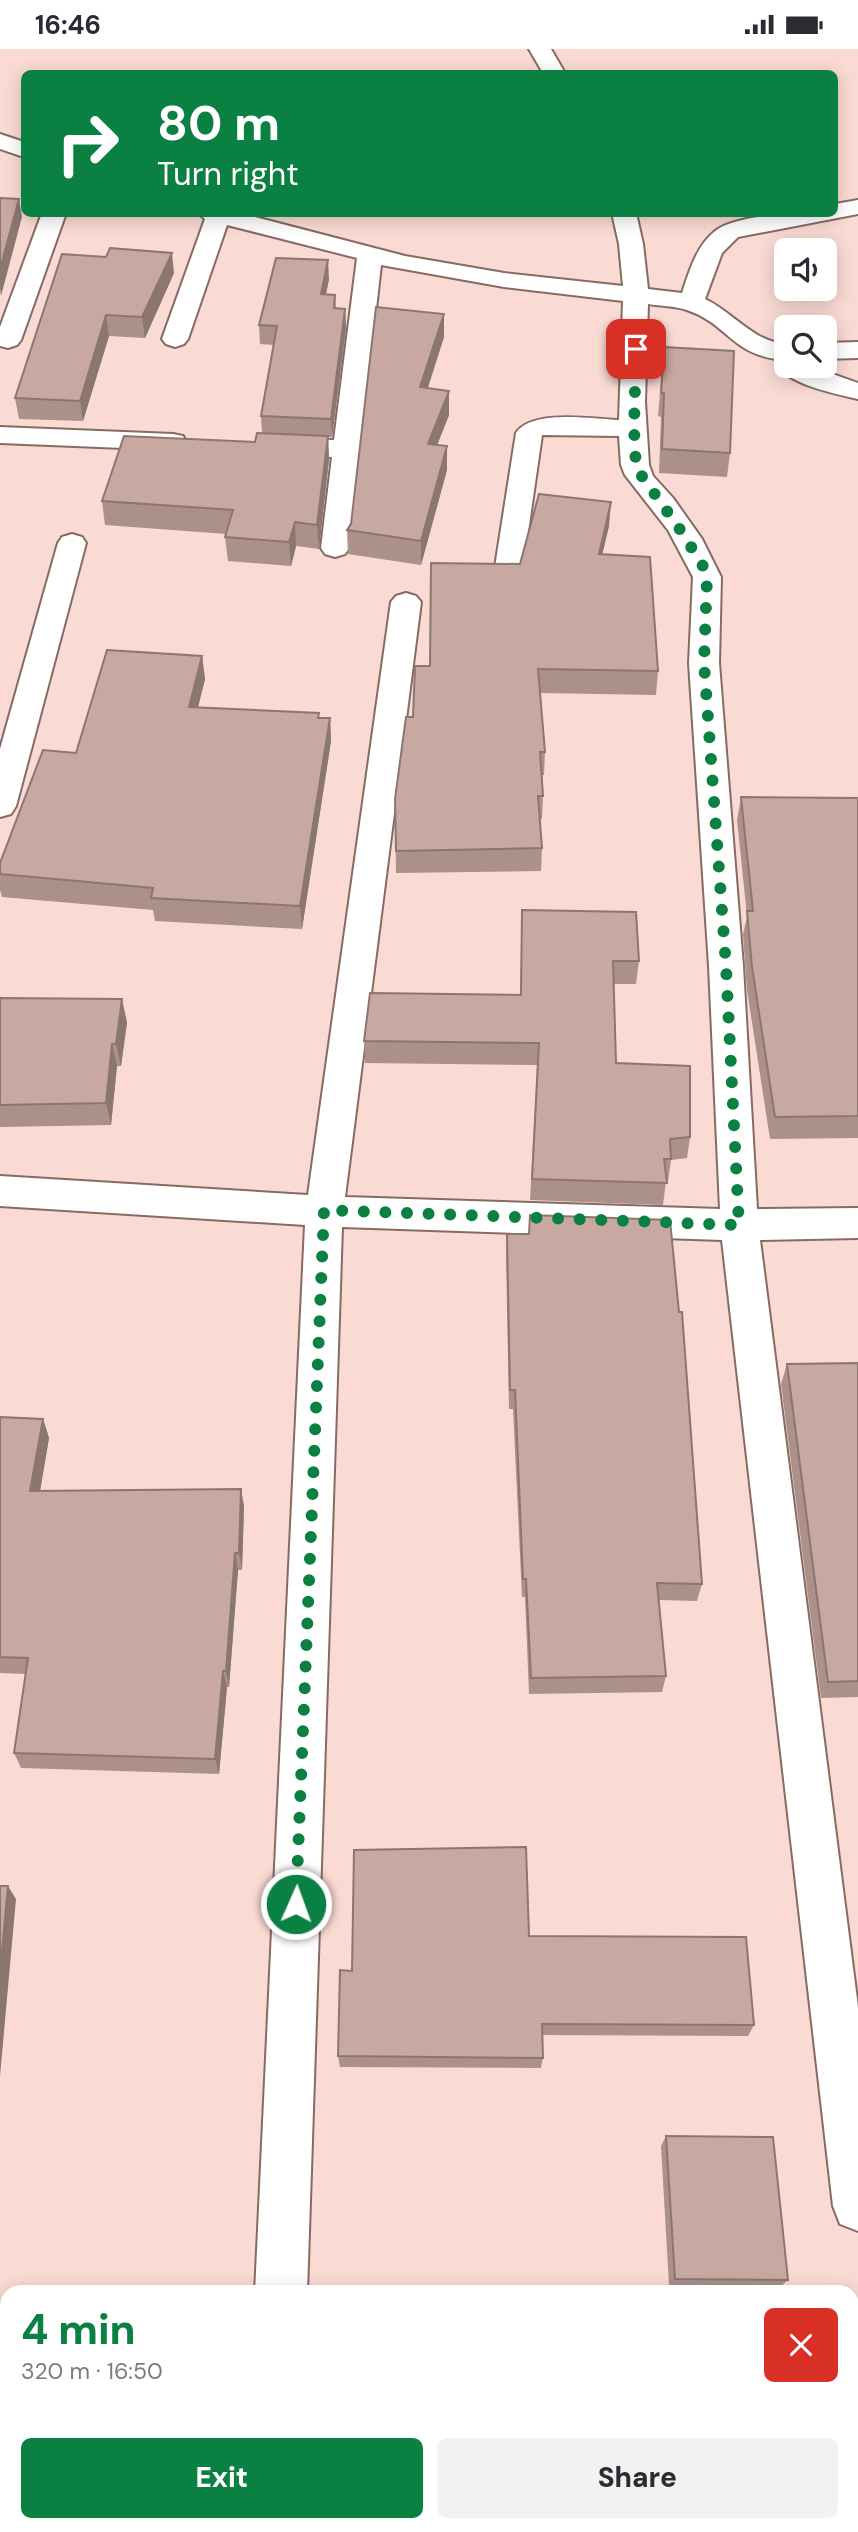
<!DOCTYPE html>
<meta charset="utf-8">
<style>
:root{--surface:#fff;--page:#f2f2f3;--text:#2b2b33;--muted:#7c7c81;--accent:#0b8043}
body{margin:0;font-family:"DM Sans",sans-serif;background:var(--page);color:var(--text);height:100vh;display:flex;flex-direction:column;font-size:26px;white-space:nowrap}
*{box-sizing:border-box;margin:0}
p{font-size:23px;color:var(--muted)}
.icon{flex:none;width:38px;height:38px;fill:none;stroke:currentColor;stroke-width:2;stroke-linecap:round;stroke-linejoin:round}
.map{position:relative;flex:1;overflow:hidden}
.panel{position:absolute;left:0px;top:2236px;width:859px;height:247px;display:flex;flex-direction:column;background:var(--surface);border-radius:21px 21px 0 0;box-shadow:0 4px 18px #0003}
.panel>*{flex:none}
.hud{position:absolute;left:21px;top:21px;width:817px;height:147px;border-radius:10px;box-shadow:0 4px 18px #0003;background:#0b8043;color:#fff;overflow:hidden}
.fabs{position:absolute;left:774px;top:189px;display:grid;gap:14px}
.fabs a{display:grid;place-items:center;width:63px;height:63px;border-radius:10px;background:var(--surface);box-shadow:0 4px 18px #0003;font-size:35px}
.pin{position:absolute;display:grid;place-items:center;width:60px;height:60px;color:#fff;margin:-30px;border-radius:14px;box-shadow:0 4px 10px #0006}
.me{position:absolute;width:77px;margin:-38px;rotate:2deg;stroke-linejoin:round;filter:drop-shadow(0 0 5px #0008)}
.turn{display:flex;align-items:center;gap:24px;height:147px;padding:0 21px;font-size:32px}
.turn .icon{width:91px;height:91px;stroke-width:2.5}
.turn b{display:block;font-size:49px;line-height:60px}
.round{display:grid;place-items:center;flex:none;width:74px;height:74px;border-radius:10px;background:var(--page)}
.summary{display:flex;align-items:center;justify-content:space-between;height:119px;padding:0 21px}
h1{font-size:42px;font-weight:800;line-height:52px;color:var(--accent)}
.primary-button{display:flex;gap:14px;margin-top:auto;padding:14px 21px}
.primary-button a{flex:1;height:80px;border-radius:10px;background:var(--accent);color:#fff;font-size:28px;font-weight:800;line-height:80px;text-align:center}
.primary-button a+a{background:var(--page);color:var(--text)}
.status{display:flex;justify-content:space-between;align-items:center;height:49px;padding:0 35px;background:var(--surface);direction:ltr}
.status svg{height:19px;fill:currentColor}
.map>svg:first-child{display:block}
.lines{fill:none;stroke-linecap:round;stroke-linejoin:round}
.minor-casing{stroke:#866b63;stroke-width:4}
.minor{fill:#fff;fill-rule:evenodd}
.wall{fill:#ab918a}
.shaded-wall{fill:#8b7671}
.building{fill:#c7a9a1;stroke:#8b7671;stroke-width:2}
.route{stroke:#0b8043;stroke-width:12;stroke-dasharray:0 21.6}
</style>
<div class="status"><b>16:46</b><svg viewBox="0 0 49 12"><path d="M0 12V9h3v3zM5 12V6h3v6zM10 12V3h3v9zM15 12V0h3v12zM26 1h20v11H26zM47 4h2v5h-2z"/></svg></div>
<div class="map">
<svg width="858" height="2483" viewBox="0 0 858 2483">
<rect width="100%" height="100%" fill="#fadbd3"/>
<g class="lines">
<g class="minor-casing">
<path id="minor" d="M529,0H551L565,24H543Z
M0,85L24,93V108L0,100Z
M858,151V165L738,188L722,204L705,250C733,263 753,293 786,295V317H810L858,334V350C836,345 791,336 778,317L785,311C731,307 729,275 687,261C675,257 660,257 648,255L645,353L649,416L653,427L673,449L702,490L721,528L719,614L743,917L757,1160L858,1159V1189L760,1191L858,1958V2182L840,2175L833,2157L722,1191L342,1178L307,2244H255L305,1176L0,1157V1127L308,1146L391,553L396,547L406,544L416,547L421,553L345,1148L720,1160L709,917L689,614L693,528L668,481L625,426L621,416L619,387L542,386L523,518L519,524L509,527L499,524L495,518L516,384C532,360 592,370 619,371L623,252L504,238L381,216L349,499L345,505L335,508L325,505L321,499L332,408L265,403L261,397L265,391L275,389L334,391L357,209L227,176L188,290L184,295L175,298L166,295L162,290L205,170L198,164H240L405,207L504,224L623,237L619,195L612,164H636L643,195L648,240L682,244C689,223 696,198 714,183C735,164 806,164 835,164V155Z
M42,164H66L21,291L17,296L8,299L0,297V278Z
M858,293V309L824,310V294Z
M0,378L173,385L183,387L186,393L183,399L173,401L0,394Z
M72,485L82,488L86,494L16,757L11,765L0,768V700L58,494L62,488Z
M852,2302H858V2356H852Z
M0,2313H7V2367H0Z"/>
</g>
<use href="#minor" class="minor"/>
</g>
<path class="wall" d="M62,205L174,224L145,289L109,287L83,372L19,370L15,349Z
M329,230L326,245L335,246L336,259L345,260L346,279L332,388H328L329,410L319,500L296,497L291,517L228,512L225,488L226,485L105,476L102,452L255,393L262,384L261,367L274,296L260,295L259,276Z
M444,265V288L428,339L449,366L437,396L447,397V421L421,516L348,505L347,481Z
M664,298L730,404L727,428L659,424L661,368L658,367Z
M609,477L602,505L658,622L656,646L540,644L545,703L544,726H542L543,747L542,770H540L542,799L541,822L396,824L395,750L413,668L430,617L520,515Z
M202,607L205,630L198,658L319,669H330L331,692L302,880L155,872L153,861L2,848L0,841V814L76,704Z
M741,748L858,749V1089L770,1090L747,941L743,885L747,867L737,771Z
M522,861L639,912L636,935H614L616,1014L690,1088L687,1109L671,1111L668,1132H666L663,1156L530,1151L537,1016L365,1014L364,992L520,946Z
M0,949L127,973L121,1017H117L111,1076L0,1078Z
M507,1185L702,1535L697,1552L659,1551L666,1627L662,1643L529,1645L525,1548H522L513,1360H509L506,1206Z
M858,1314V1648L821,1649L781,1335L787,1315Z
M0,1368L43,1370L49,1389L40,1442L241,1440L244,1458L242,1521H238L229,1638H227L219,1725L21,1719L14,1704L26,1625L0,1624Z
M529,1887L754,1976L748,1987L542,1986L543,2009L541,2019L340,2018L338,2007L352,1922Z
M666,2087L788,2231L780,2238L669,2236L661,2097Z
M606,2476H714V2483H607Z"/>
<path class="shaded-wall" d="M19,150L22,168L1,247L0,239V220Z
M172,204L174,224L145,289L142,268Z
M328,211L329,230L322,264L321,245Z
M345,260L346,279L332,388L331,370Z
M444,265V288L420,362V338Z
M106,266L109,287L83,372L80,352Z
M449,342V366L428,419V395Z
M328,387L329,410L319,500L317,476Z
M447,397V421L421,516V492Z
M611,453L609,477L597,528L599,505Z
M295,473L296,497L291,517L289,493Z
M202,607L205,630L192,682L189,658Z
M330,669L331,692L302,880L300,857Z
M122,950L127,973L121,1017L116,995Z
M112,995L117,1017L111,1076L106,1054Z
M43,1370L49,1389L37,1460L30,1442Z
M241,1440L244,1458L242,1521L239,1504Z
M235,1504L238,1521L229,1638L226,1622Z
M223,1622L227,1638L219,1725L215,1710Z
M8,1837L16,1850L0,2027V1924Z"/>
<path class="building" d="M0,149L19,150L0,220Z
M110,199L172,204L142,268L106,266L80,352L15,349L62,205L106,208Z
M276,209L328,211L321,245L335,246L334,259L345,260L331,370L261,367L277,277L259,276Z
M376,258L444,265L420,338L449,342L428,395L447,397L421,492L347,481L351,475Z
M664,298L734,302L730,404L662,400L664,344H661Z
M257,384L328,387L317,476L295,473L289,493L225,488L233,461L102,452L124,387L255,393Z
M539,445L611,453L599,505L650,508L658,622L538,620L545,703H540L543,747H538L542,799L396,802L395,750L406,668H413L415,617H430L431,514L520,515Z
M107,601L202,607L189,658L319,664L318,669H330L300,857L151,849L153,839L0,825V814L43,701L76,704Z
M741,748L858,749V1067L775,1068L752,918L747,862H753Z
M522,861L636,863L639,912H613L616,1014L690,1017V1088L670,1090L671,1110H664L667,1134L532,1130L539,994L364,992L370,944L521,946Z
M0,949L122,950L116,995H112L106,1054L0,1056Z
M530,1166L670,1171L679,1263H682L702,1535L657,1534L666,1627L531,1629L526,1530H523L515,1341H510L507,1185H529Z
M858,1314V1632L828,1633L787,1315Z
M0,1368L43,1370L30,1442L241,1440L239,1504H235L226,1622H223L215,1710L14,1704L28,1609L0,1608Z
M526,1798L529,1887L746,1888L754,1976L542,1975L543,2009L338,2007L340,1921L352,1922L354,1801Z
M0,1837H8L0,1924Z
M666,2087L773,2088L788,2231L675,2230Z
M0,2385H7V2476H479V2483H0Z
M611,2476H714V2483H611Z"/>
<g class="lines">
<path class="route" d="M296,1855L324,1161L739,1176L726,917L704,614L707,528L702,515L677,476L636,419L634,379L636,300"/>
</g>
</svg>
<div class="fabs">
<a><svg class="icon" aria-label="sound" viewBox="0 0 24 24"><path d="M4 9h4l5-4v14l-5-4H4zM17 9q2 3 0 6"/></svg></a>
<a><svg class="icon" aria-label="search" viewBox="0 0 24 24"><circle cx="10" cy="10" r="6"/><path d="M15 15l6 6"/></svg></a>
</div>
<div class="pin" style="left:636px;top:300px;background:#d93025"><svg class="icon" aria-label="arrive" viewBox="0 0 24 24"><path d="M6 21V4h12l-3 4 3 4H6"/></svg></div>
<svg class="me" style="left:296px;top:1855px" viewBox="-20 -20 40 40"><circle r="17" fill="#0b8043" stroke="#fff" stroke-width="3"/><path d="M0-11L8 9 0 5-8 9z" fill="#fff"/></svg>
<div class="hud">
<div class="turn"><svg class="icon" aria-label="right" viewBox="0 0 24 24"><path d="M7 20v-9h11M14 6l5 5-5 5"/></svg><div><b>80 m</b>Turn right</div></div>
</div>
<section class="panel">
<div class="summary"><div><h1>4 min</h1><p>320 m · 16:50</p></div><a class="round" style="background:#d93025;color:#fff"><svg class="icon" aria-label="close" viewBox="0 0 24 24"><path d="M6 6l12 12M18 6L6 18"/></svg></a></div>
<div class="primary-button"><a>Exit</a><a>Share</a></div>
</section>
</div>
